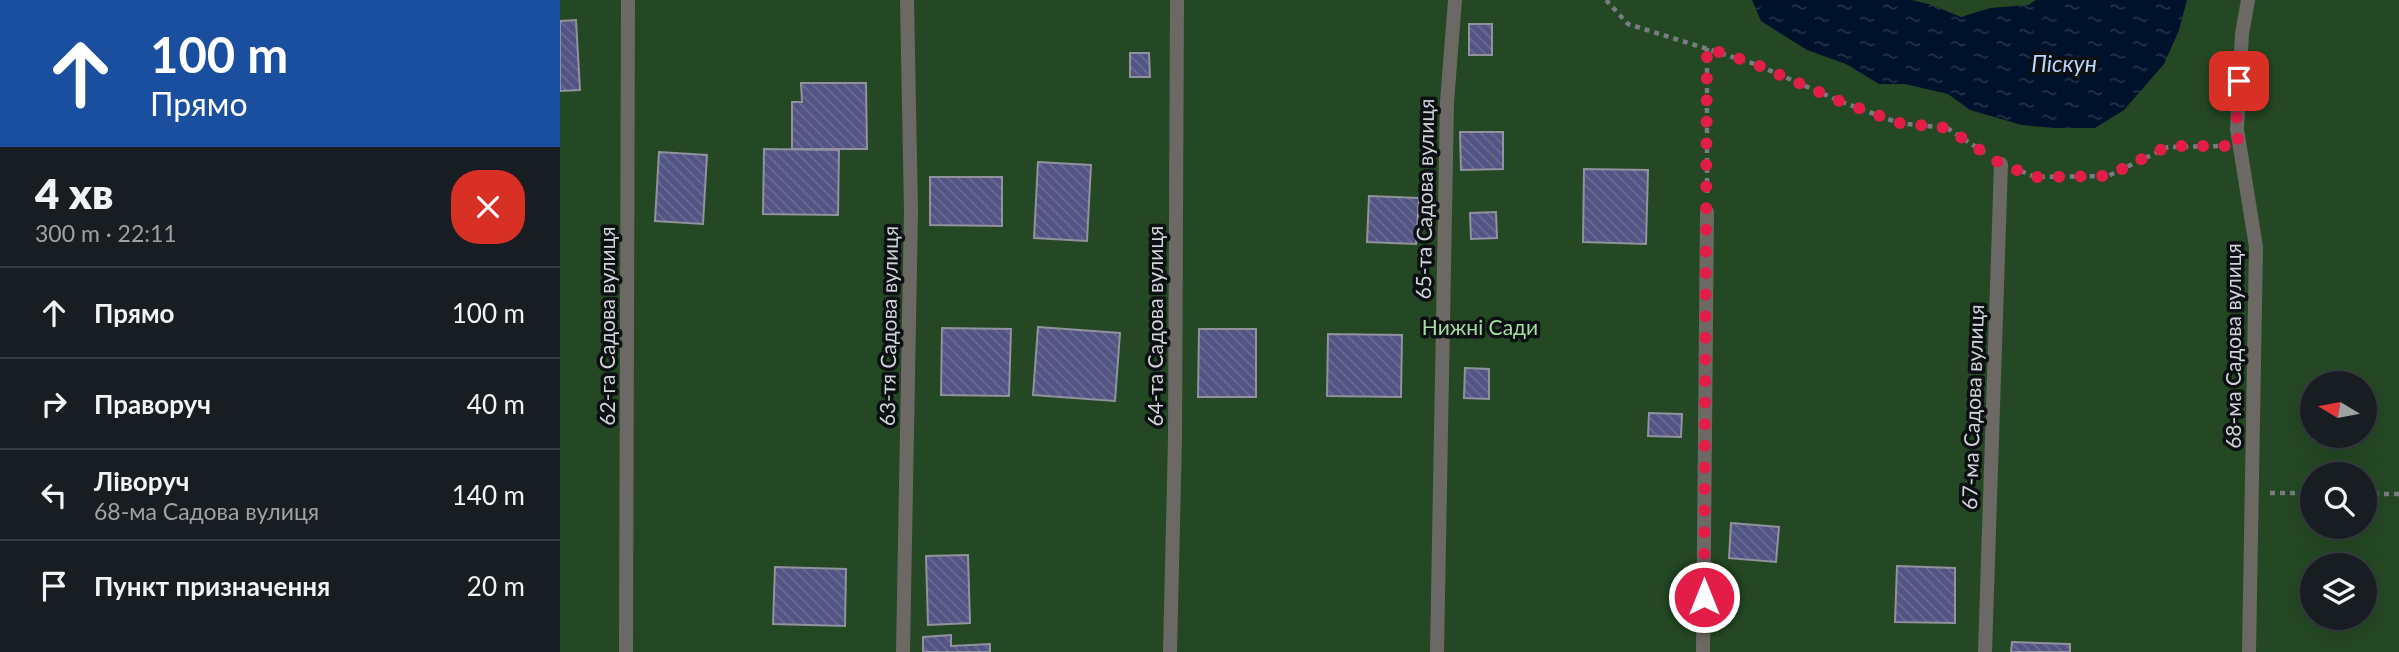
<!DOCTYPE html>
<html lang="uk">
<meta charset="utf-8">
<style>
:root{--surface:#181d22;--page:#252a2f;--text:#f1f3f6;--muted:#9fa2a5;--line:#363b40}
body{margin:0;font-family:Lato,sans-serif;background:var(--page);color:var(--text);height:100vh;display:flex;flex-direction:column;font-size:26px;white-space:nowrap}
*{box-sizing:border-box;margin:0}
p{font-size:23px;color:var(--muted)}
.icon{flex:none;width:38px;height:38px;fill:none;stroke:currentColor;stroke-width:2;stroke-linecap:round;stroke-linejoin:round}
.map{position:relative;flex:1;overflow:hidden}
.details{display:flex;flex-direction:column;background:var(--surface);width:560px}
.details>*{flex:none}
.banner{background:#1a4fa0;color:#fff;overflow:hidden}
.needle{width:46px;rotate:280deg}
.buttons{position:absolute;left:1740px;top:371px;display:grid;gap:14px}
.buttons a{display:grid;place-items:center;width:77px;height:77px;border-radius:50%;background:var(--surface);box-shadow:0 7px 28px #0002,0 0 0 2px var(--line);font-size:35px}
.pin{position:absolute;display:grid;place-items:center;width:60px;height:60px;color:#fff;margin:-30px;border-radius:14px;box-shadow:0 4px 10px #0006}
.me{position:absolute;width:77px;margin:-38px;rotate:0deg;stroke-linejoin:round;filter:drop-shadow(0 0 5px #0008)}
.turn{display:flex;align-items:center;gap:24px;height:147px;padding:0 35px;font-size:32px}
.turn .icon{width:91px;height:91px;stroke-width:2.5}
.turn b{display:block;font-size:49px;line-height:60px}
.round{display:grid;place-items:center;flex:none;width:74px;height:74px;border-radius:28px;background:var(--page)}
.summary{display:flex;align-items:center;justify-content:space-between;height:119px;padding:0 35px}
h1{font-size:42px;font-weight:800;line-height:52px}
ul{padding:0;list-style:none}
li{display:flex;align-items:center;gap:21px;height:91px;padding:0 35px;border-top:2px solid var(--line)}
li div{flex:1}
li b{display:block;font-size:26px}
li em{font-style:normal}
main{display:flex;flex:1;min-height:0}
.map>svg:first-child{display:block}
.garden{fill:#244824;fill-rule:evenodd}
.water{fill:url(#water-ripples)}
.building{fill:url(#building-back-hatch);stroke:#91929d;stroke-width:2}
.lines{fill:none;stroke-linecap:round;stroke-linejoin:round}
.path{stroke:#777c81;stroke-width:4.5;stroke-dasharray:5 5;stroke-linecap:butt}
.street{stroke:#6c6965;stroke-width:14}
.route{stroke:#e11d48;stroke-width:12;stroke-dasharray:0 21.6}
.labels{text-anchor:middle;dominant-baseline:central;stroke-width:7;stroke-linejoin:round;paint-order:stroke}
.street-label{font-size:21px;fill:#d0d4d8;stroke:#0c1012}
.park-label{font-size:21px;fill:#a2dfa0;stroke:#0c1012}
.water-label{font-size:23px;font-style:italic;fill:#b8d7fe;stroke:#0c1012}
</style>
<main>
<section class="details">
<div class="banner">
<div class="turn"><svg class="icon" aria-label="ahead" viewBox="0 0 24 24"><path d="M12 20V5M6 11l6-6 6 6"/></svg><div><b>100 m</b>Прямо</div></div>
</div>
<div class="summary"><div><h1>4 хв</h1><p>300 m · 22:11</p></div><a class="round" style="background:#d93025;color:#fff"><svg class="icon" aria-label="close" viewBox="0 0 24 24"><path d="M6 6l12 12M18 6L6 18"/></svg></a></div>
<ul>
<li><svg class="icon" aria-label="ahead" viewBox="0 0 24 24"><path d="M12 20V5M6 11l6-6 6 6"/></svg><div><b>Прямо</b></div><em>100 m</em></li>
<li><svg class="icon" aria-label="right" viewBox="0 0 24 24"><path d="M7 20v-9h11M14 6l5 5-5 5"/></svg><div><b>Праворуч</b></div><em>40 m</em></li>
<li><svg class="icon" aria-label="left" viewBox="0 0 24 24"><path d="M17 20v-9H6M10 6l-5 5 5 5"/></svg><div><b>Ліворуч</b><p>68-ма Садова вулиця</p></div><em>140 m</em></li>
<li><svg class="icon" aria-label="arrive" viewBox="0 0 24 24"><path d="M6 21V4h12l-3 4 3 4H6"/></svg><div><b>Пункт призначення</b></div><em>20 m</em></li>
</ul>
</section>
<div class="map">
<svg width="1839" height="652" viewBox="0 0 1839 652">
<defs>
<pattern id="water-ripples" width="26" height="14" patternUnits="userSpaceOnUse" patternTransform="scale(1.75)"><rect width="26" height="14" fill="#00112c"/><path d="M2 4q2-2 4 0t4 0M15 11q2-2 4 0t4 0" fill="none" stroke="#24334a"/></pattern>
<pattern id="building-back-hatch" width="6" height="6" patternUnits="userSpaceOnUse" patternTransform="scale(1.75)"><rect width="6" height="6" fill="#525483"/><path d="M-1 5l2 2M0 0l6 6M5-1l2 2" fill="none" stroke="#6a6c94"/></pattern>
</defs>
<rect width="100%" height="100%" fill="#20272d"/>
<path class="garden" d="M0,0H1839V652H0ZM1752,383H1804V436H1752ZM1752,474H1804V527H1752ZM1752,565H1804V618H1752Z"/>
<path class="water" d="M1192,0H1352L1372,5L1401,17L1430,8L1468,5L1476,0H1627L1619,30L1604,64L1564,110L1535,128H1495L1462,125L1410,110L1388,94L1345,84H1319L1286,64L1247,50L1201,21Z"/>
<path class="building" d="M16,20L20,90L0,91V21Z
M909,24H932V55H909Z
M570,53H589L590,77H570Z
M241,83H306L307,149H232V102H242Z
M900,132H943V169L901,170Z
M204,149L279,150L278,215L203,214Z
M99,152L147,155L143,224L95,221Z
M478,162L531,165L527,241L474,238Z
M1024,169L1088,170L1086,244L1023,242Z
M370,177H442V226L370,225Z
M809,196L859,198L856,244L807,242Z
M936,212L937,238L911,239L910,213Z
M478,327L560,333L555,401L473,395Z
M382,328L451,329L449,396L381,395Z
M639,329H696V397H638Z
M768,334L842,335L841,397L767,396Z
M905,368L929,369V399L904,398Z
M1089,413L1122,414L1121,437L1088,436Z
M1171,523L1219,527L1216,562L1169,558Z
M408,555L410,623L368,625L366,556Z
M1337,566L1395,568V623L1335,622Z
M215,567L286,569L285,626L213,624Z
M391,635V646L430,644V652H363V637Z
M1452,642L1510,644V652H1451Z"/>
<g class="lines">
<path class="path" d="M1046,0L1068,24L1195,64L1282,102L1339,123L1387,128L1425,153
M1147,48V194
M1461,171L1475,177L1548,176L1608,147L1661,146
M1710,493H1752
M1804,494H1839"/>
<path class="street" d="M1688,0L1682,34L1677,129L1696,247L1689,652
M66,652L68,0
M343,652L351,211L347,0
M610,652L615,438L617,0
M877,652L887,102L895,0
M1143,652L1147,212
M1425,652L1441,164"/>
</g>
<g class="lines">
<path class="route" d="M1144,597L1147,48L1195,64L1282,102L1339,123L1387,128L1441,164L1475,177L1548,176L1608,146H1679L1676,129L1679,81"/>
</g>
<g class="labels">
<g class="street-label">
<text transform="translate(864 199) rotate(-89)">65-та Садова вулиця</text>
<text transform="translate(46 326) rotate(-90)">62-га Садова вулиця</text>
<text transform="translate(328 326) rotate(-89)">63-тя Садова вулиця</text>
<text transform="translate(594 326) rotate(-90)">64-та Садова вулиця</text>
<text transform="translate(1672 346) rotate(-90)">68-ма Садова вулиця</text>
<text transform="translate(1412 407) rotate(-88)">67-ма Садова вулиця</text>
</g>
<g class="park-label">
<text x="920" y="326">Нижні Сади</text>
</g>
<g class="water-label">
<text x="1504" y="63">Піскун</text>
</g>
</g>
</svg>
<div class="buttons">
<a><svg class="needle" viewBox="-14 -14 28 28"><path d="M0-13l5 13h-10z" fill="#e53935"/><path d="M0 13l5-13h-10z" fill="#9fa2a5"/></svg></a>
<a><svg class="icon" aria-label="search" viewBox="0 0 24 24"><circle cx="10" cy="10" r="6"/><path d="M15 15l6 6"/></svg></a>
<a><svg class="icon" aria-label="layers" viewBox="0 0 24 24"><path d="M12 4l9 5-9 5-9-5zM3 14l9 5 9-5"/></svg></a>
</div>
<div class="pin" style="left:1679px;top:81px;background:#d93025"><svg class="icon" aria-label="arrive" viewBox="0 0 24 24"><path d="M6 21V4h12l-3 4 3 4H6"/></svg></div>
<svg class="me" style="left:1144px;top:597px" viewBox="-20 -20 40 40"><circle r="17" fill="#e11d48" stroke="#fff" stroke-width="3"/><path d="M0-11L8 9 0 5-8 9z" fill="#fff"/></svg>
</div>
</main>
